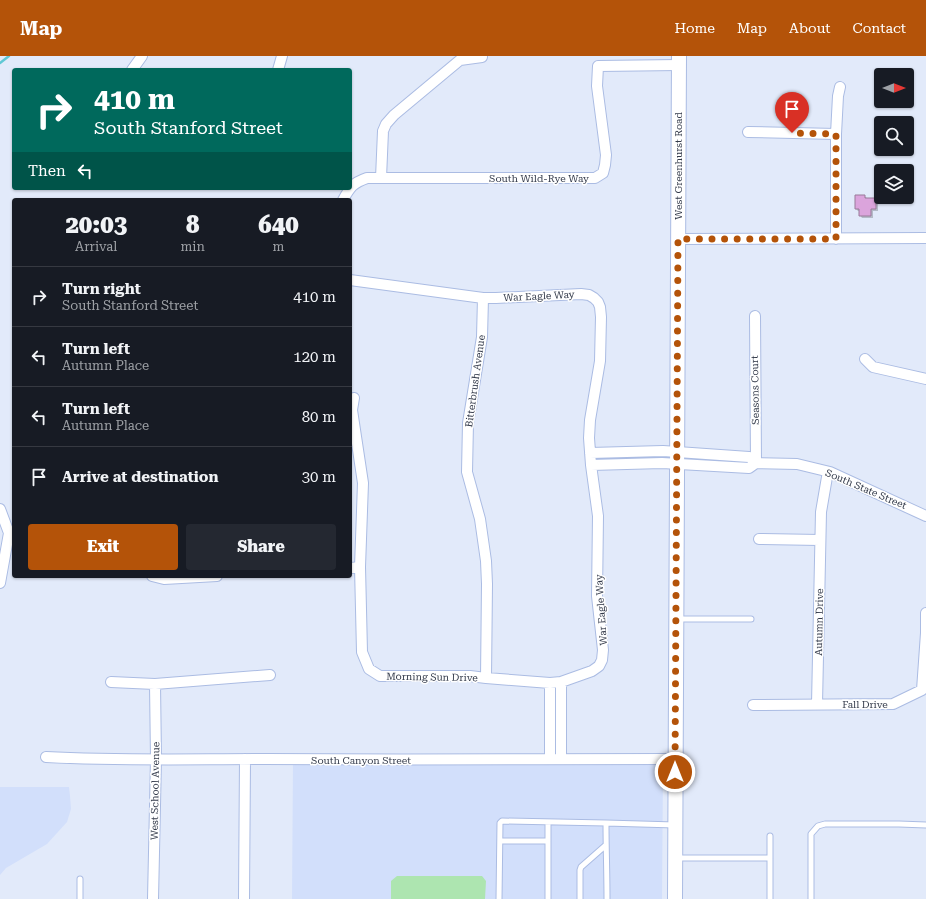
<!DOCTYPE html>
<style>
:root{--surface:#171b24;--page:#242831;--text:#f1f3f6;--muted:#9ea1a6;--line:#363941;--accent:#b45309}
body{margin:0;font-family:"Roboto Serif",serif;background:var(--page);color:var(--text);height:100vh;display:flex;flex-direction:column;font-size:15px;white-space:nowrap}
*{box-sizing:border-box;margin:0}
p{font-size:13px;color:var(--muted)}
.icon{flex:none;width:22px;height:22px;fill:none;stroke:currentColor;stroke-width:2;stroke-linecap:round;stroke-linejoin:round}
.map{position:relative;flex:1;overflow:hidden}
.details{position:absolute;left:12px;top:142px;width:340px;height:380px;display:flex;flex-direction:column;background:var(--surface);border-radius:4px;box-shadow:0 1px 3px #0004}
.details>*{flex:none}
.banner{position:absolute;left:12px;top:12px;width:340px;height:122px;border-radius:4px;box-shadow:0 1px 3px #0004;background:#00695c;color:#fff;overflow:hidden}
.needle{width:26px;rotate:90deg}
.controls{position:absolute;left:874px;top:12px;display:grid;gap:8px}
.controls a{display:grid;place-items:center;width:40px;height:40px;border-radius:4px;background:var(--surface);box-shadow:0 1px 3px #0004;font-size:20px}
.pin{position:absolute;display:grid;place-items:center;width:34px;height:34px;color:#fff;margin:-41px -17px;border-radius:50% 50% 50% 0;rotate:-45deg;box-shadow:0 0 4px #0007}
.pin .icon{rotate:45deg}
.me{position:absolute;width:44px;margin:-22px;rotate:0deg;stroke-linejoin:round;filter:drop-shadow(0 0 3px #0008)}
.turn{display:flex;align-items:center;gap:14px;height:84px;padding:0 16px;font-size:18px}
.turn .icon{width:52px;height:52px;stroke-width:2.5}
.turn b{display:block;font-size:28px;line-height:34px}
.then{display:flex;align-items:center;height:38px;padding:0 16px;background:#0003;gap:8px;font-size:15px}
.eta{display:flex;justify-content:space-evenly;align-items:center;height:68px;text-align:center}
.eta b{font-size:24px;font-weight:800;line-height:28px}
.primary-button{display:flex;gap:8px;margin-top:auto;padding:8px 16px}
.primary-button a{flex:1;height:46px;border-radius:4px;background:var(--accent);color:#fff;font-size:16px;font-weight:800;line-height:46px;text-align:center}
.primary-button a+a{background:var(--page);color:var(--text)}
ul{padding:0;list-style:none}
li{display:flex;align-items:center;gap:12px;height:60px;padding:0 16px;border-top:1px solid var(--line)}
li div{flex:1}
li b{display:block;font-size:15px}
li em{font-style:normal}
header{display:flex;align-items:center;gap:24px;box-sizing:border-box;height:56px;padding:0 20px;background:var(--accent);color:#fff}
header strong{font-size:19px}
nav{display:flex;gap:22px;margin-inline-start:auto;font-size:14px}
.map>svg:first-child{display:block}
.built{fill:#d2dffb}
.green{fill:#ade5b0}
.shadow{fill:#0003}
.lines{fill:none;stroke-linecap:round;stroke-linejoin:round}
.stream{stroke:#5fc8d4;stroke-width:2.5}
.building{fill:#dba4dc;stroke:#997a99}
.lane-casing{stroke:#abbce3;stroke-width:7}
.street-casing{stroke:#abbce3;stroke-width:12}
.secondary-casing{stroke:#abbce3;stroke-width:16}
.lane{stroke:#fff;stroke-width:5}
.street{stroke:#fff;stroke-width:10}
.secondary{stroke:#fff;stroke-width:14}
.route{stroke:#b45309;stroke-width:7;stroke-dasharray:0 12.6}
.labels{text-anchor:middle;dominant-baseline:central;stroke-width:3;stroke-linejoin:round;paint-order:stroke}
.street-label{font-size:10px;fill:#333a4a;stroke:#fff}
</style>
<header>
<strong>Map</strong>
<nav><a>Home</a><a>Map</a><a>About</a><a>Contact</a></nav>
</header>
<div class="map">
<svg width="926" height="843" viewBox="0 0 926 843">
<rect width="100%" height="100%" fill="#e2eafa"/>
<path class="built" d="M293,706L663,707L662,843H292Z
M0,731H69L70,740L71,753L67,766L47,788L6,812L0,819Z"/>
<path class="green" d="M397,820H482L486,825L485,843H391V825Z"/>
<path class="shadow" d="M864,140L867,142V143H876L878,146V155H873V162H862L860,159V155H858L856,153Z"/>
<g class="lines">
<path class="stream" d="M0,7L9,0"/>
</g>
<path class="building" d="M855,139H865V142H876V153H871V160H859V153H855Z"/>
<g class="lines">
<g class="lane-casing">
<path id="lane" d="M678,563H751
M500,785H548
M677,802H770
M80,823V843
M499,843L500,767L502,765L606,767
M548,843V766
M580,843V814L581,811L606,789
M607,843C607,818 606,792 606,767L675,769
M770,843V780
M811,843V778L818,770L825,768H899L926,769"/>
</g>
<g class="street-casing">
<path id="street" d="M132,14L142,0
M278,14L282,0
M748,76L836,78
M381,122L383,75L386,68L394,59L460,4L482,1
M343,144C350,131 353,127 367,122H595L603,117L605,109L606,99L597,30L598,10L679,9
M678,183L926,182
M836,183V78L838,40L840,31
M350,224L483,242H496L581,238L589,239L594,242L598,246L600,251L601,261L600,305L590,364L589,382L591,409L598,460L597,540L603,594L602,604L599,610L592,615L561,626L550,627L486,622L470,620H380L369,613L362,596L360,511L350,512
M483,242L482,281L468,367L467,416L480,463L486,505L487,528L486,622
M755,260L756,407
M865,303L873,311L926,323
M354,342L352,354L363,427L360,511
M590,397L663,395L749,401L756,407L797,408L830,416L926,460
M591,409L662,407L749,412L756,407
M0,453L9,477L0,527
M759,483L820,484
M152,520L164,523L217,520
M111,626L155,628L270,619
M561,626V703
M817,648L821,456L827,421L830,416
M753,649L893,648L922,634L926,577V557
M46,701C119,705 192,703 264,703C401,704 538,703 675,703
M550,703V627
M153,843L156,703L155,628
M244,843L245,703"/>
</g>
<g class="secondary-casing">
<path id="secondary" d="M675,843L679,0"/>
</g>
<use href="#lane" class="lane"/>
<use href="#street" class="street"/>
<use href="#secondary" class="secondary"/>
</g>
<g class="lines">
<path class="route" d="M675,716L678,183H836V78L792,77"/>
</g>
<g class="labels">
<g class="street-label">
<text transform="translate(678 110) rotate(-90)">West Greenhurst Road</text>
<text x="539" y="122">South Wild-Rye Way</text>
<text transform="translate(539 240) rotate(-3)">War Eagle Way</text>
<text transform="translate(475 325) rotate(-82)">Bitterbrush Avenue</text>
<text transform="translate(755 334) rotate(-91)">Seasons Court</text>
<text transform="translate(866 433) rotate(23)">South State Street</text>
<text transform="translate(601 554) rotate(-94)">War Eagle Way</text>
<text transform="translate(819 566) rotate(-89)">Autumn Drive</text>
<text transform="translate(432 621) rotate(1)">Morning Sun Drive</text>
<text x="865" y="648">Fall Drive</text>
<text x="361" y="704">South Canyon Street</text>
<text transform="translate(155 735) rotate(-89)">West School Avenue</text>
</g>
</g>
</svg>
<div class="controls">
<a><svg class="needle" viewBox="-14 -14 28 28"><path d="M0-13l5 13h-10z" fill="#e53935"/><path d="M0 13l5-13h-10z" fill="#9ea1a6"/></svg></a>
<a><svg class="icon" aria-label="search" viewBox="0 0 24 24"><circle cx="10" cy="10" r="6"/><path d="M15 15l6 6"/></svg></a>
<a><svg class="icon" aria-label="layers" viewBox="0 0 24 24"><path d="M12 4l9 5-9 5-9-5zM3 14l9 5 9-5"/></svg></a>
</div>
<div class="pin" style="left:792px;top:77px;background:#d93025"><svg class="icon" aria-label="arrive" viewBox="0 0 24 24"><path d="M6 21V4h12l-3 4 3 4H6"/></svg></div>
<svg class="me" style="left:675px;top:716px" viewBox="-20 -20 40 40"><circle r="17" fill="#b45309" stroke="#fff" stroke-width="3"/><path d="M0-11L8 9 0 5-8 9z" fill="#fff"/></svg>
<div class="banner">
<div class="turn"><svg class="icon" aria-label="right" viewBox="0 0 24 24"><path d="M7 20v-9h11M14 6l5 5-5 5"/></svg><div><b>410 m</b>South Stanford Street</div></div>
<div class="then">Then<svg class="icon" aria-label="left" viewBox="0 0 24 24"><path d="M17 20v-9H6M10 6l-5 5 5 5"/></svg></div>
</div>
<section class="details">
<div class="eta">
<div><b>20:03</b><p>Arrival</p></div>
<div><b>8</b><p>min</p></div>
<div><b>640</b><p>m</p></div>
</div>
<ul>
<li><svg class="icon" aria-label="right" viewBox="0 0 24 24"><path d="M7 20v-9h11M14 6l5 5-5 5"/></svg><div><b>Turn right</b><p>South Stanford Street</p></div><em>410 m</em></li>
<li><svg class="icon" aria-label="left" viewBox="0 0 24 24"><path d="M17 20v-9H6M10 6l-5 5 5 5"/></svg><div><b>Turn left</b><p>Autumn Place</p></div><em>120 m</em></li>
<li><svg class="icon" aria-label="left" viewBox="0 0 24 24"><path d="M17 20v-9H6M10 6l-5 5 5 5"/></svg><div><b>Turn left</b><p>Autumn Place</p></div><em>80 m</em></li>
<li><svg class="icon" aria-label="arrive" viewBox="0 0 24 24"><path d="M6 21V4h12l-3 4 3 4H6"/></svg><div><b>Arrive at destination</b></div><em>30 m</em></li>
</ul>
<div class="primary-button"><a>Exit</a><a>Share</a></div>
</section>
</div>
